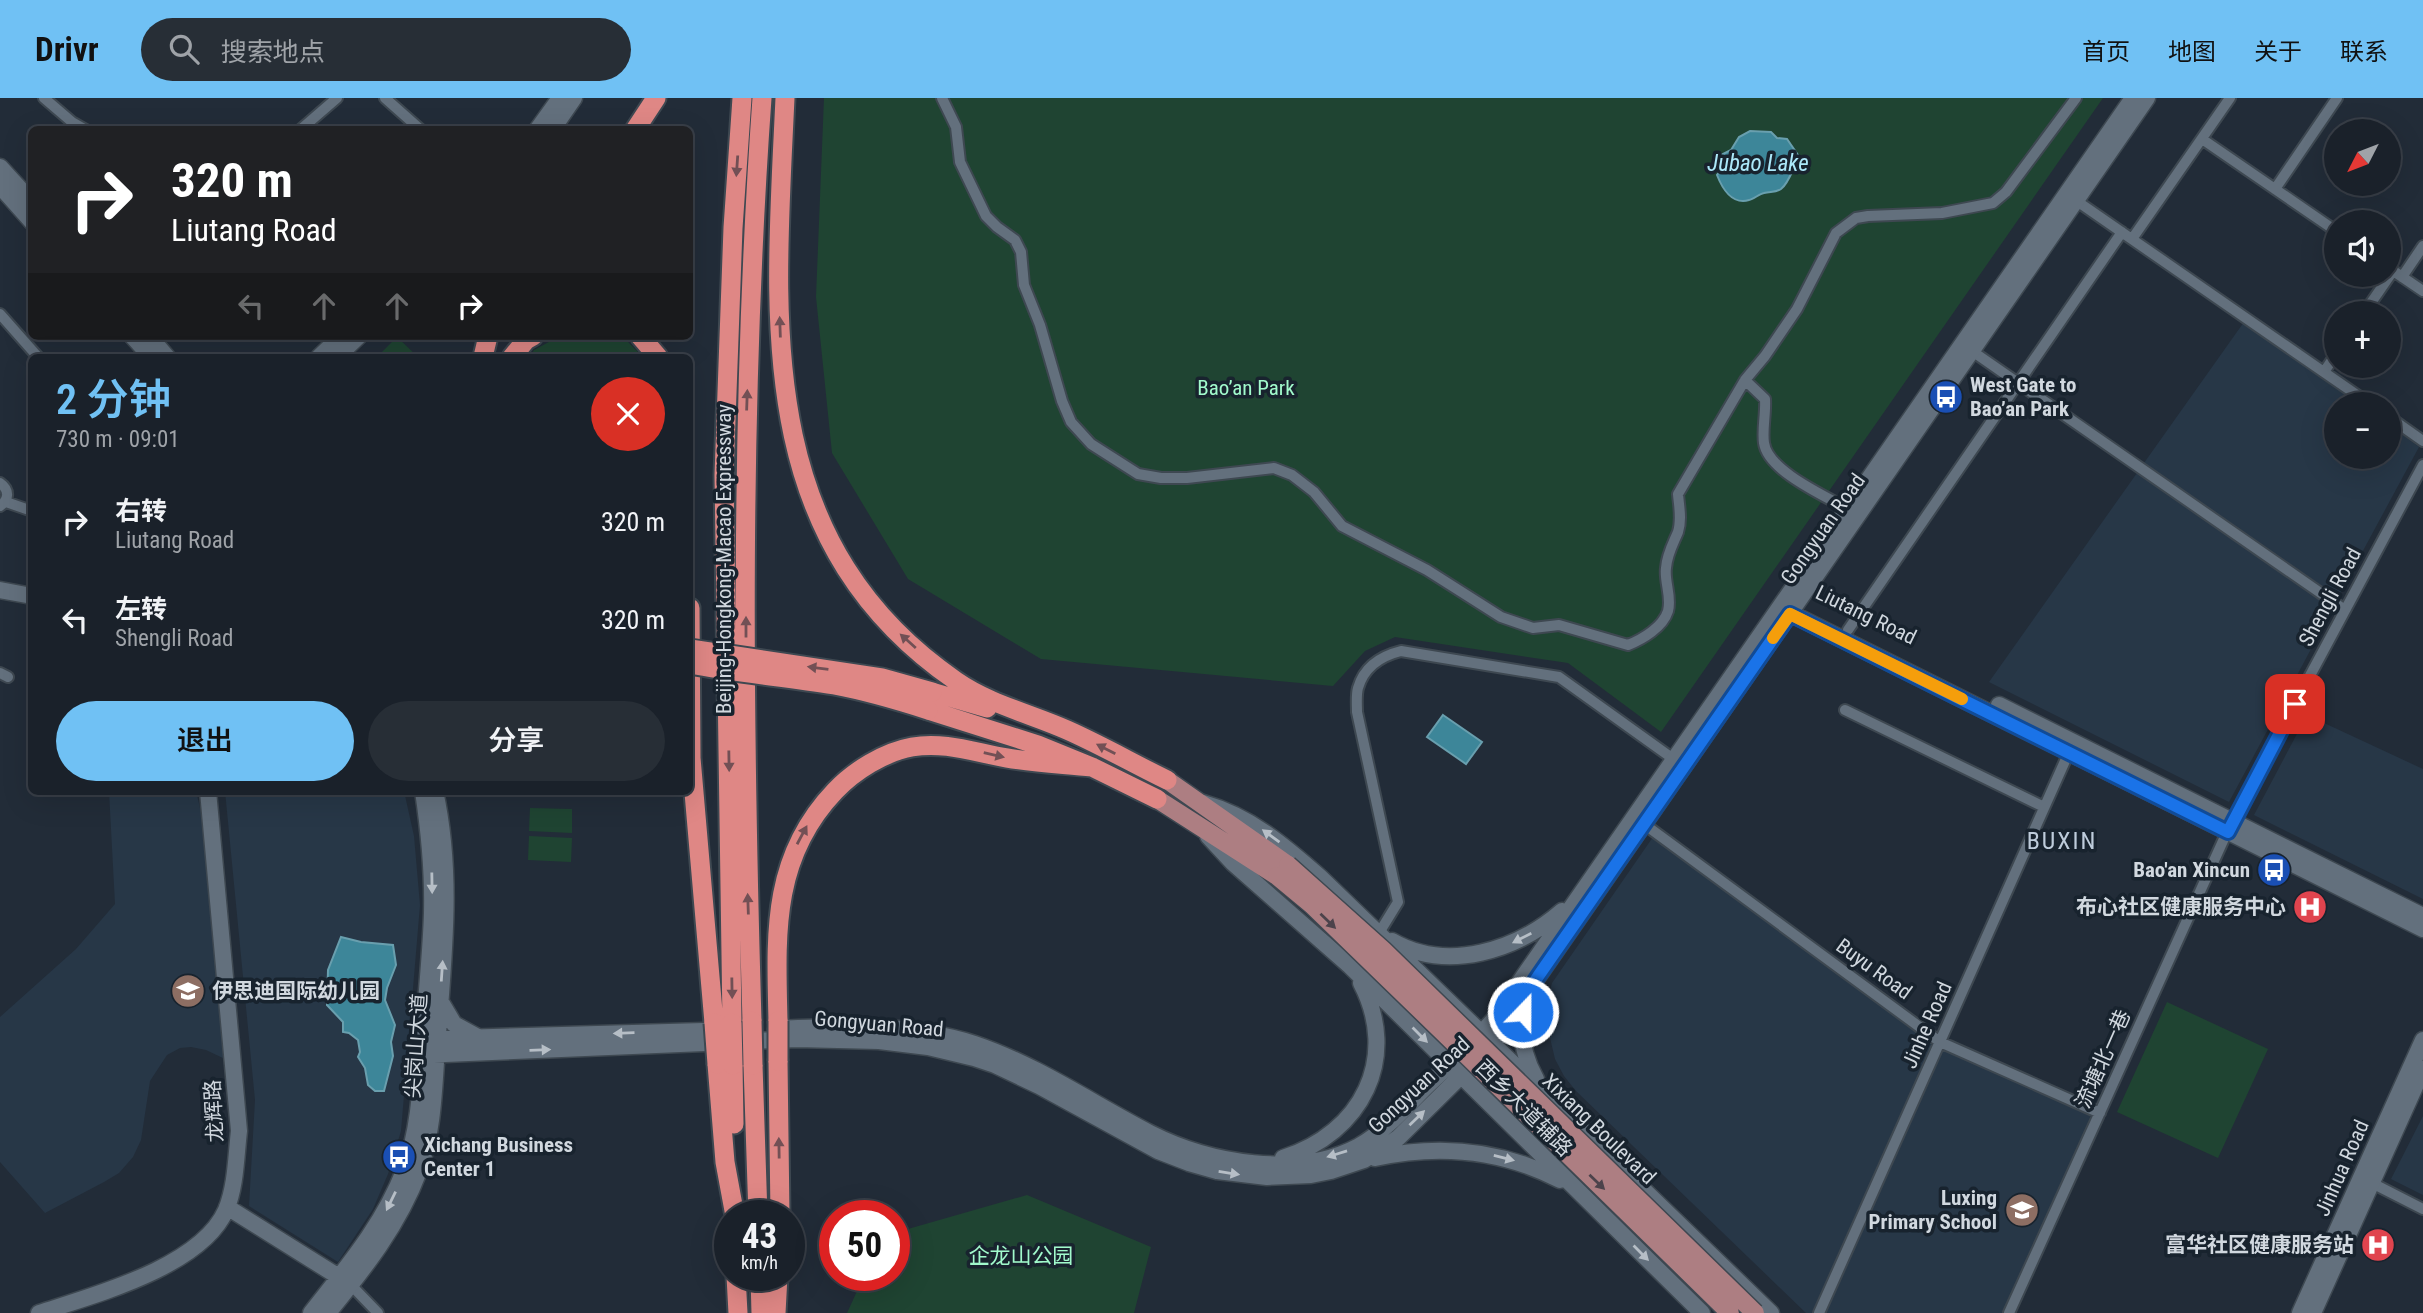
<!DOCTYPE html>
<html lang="zh">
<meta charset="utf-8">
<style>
:root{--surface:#1a212a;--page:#272e36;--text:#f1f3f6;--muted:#9fa3a8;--line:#383e47;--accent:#70c1f4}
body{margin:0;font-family:"Roboto Condensed","Noto Sans SC",sans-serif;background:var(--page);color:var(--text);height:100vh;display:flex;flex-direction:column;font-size:26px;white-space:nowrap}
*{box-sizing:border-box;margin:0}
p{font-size:23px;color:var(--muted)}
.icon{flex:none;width:38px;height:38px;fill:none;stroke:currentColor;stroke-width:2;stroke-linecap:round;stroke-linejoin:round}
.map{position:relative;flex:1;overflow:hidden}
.drawer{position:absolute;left:28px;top:256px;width:665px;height:441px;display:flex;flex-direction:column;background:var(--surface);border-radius:10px;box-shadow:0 7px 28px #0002,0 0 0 2px var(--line)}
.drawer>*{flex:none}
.top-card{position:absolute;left:28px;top:28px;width:665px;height:214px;border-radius:10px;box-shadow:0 7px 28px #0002,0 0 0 2px var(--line);background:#202124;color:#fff;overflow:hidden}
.needle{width:46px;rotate:228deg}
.controls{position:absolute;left:2324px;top:21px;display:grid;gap:14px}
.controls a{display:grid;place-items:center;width:77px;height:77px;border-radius:50%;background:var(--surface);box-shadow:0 7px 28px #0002,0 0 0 2px var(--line);font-size:35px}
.speed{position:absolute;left:714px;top:1102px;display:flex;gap:14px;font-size:35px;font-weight:700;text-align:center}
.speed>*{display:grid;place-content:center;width:91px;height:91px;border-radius:50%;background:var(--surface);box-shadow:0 7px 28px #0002,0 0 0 2px var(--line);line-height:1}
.speed small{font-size:18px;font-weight:400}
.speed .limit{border:10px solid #d22;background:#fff;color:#111}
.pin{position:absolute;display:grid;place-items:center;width:60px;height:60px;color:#fff;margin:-30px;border-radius:14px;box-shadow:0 4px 10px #0006}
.me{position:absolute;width:77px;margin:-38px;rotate:22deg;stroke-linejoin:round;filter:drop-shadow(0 0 5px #0008)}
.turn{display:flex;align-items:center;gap:24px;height:147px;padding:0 28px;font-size:32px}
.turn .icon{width:91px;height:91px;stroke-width:2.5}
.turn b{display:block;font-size:49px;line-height:60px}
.lanes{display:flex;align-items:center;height:66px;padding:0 28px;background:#0003;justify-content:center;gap:35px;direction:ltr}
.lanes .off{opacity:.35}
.round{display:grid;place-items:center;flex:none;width:74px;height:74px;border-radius:37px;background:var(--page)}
.summary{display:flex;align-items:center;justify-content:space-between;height:119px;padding:0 28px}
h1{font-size:42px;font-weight:600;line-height:52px;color:var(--accent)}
.button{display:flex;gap:14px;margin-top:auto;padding:14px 28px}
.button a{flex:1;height:80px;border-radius:42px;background:var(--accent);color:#111;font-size:28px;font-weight:600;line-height:80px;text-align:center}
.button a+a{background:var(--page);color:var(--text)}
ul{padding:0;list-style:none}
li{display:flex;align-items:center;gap:21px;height:98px;padding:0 28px}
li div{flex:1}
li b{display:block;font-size:26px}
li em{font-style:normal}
header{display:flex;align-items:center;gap:42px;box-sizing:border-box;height:98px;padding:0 35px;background:var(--accent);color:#111}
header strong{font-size:33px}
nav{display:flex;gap:38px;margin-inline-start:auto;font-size:24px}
.search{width:490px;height:63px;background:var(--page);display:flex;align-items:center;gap:18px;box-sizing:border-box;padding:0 24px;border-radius:38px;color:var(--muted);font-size:26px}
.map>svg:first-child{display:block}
.built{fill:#273747}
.green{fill:#1f4432}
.water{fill:#3d8699;stroke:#699fae;stroke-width:2}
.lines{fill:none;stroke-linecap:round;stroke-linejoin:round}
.street-casing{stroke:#3e4851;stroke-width:14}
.secondary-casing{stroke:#3e4851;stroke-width:19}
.primary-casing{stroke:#3e4851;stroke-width:21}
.highway-casing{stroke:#3e4851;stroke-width:23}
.street{stroke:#63707d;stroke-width:10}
.secondary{stroke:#63707d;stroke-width:16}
.primary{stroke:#ad7e82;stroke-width:18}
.highway{stroke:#df8785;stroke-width:19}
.primary-bridge-casing{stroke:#3e4851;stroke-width:21;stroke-linecap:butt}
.highway-bridge-casing{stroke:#3e4851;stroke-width:23;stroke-linecap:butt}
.primary-bridge{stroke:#ad7e82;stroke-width:18}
.highway-bridge{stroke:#df8785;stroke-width:19}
.oneway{fill:#725055}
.oneway2{fill:#b6bec6}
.oneway3{fill:#4c434b}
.route-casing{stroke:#114b97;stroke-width:18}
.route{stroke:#1a73e8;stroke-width:12}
.slow{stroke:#f59e0b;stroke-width:12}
.labels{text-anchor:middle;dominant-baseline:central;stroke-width:7;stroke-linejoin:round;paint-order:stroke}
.poi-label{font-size:21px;font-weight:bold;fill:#d1d8df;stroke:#18232e;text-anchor:end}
.park-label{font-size:21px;fill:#a1facc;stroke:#18232e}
.street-label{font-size:21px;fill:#d1d8df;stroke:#18232e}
.water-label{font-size:23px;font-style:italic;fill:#ace8f9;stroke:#18232e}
.quarter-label{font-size:24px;letter-spacing:2px;fill:#beccdb;stroke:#18232e}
</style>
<header>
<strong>Drivr</strong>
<div class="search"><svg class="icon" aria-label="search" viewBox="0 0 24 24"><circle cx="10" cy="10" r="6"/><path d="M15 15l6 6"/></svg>搜索地点</div>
<nav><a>首页</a><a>地图</a><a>关于</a><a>联系</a></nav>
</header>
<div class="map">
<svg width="2423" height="1215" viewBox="0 0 2423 1215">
<rect width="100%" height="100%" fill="#222c38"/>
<path class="built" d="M2244,224L2359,306H2336V359H2389V327L2419,349L2338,499L2144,365Z
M2137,375L2333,510L2229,704L1989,584Z
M2307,617L2423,671V801L2254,717Z
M109,693H196L203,722L225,961L206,952L191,949L180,950L167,957L150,983L141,1042L133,1059L119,1075L104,1084L45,1115L0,1064V919L76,851L115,806Z
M225,693H404L414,738L420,807L401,1033L388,1076L373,1111L338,1164L249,1108L255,1002Z
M1653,739L1933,946L1812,1215H1806L1576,993L1564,978L1555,961L1546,923L1547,904L1552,885Z
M1943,952L2092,1018L2003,1215H1826Z
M2423,1018V1097L2391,1081Z"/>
<path class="green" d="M824,0H2103L1661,634L1568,565L1395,539L1365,553L1333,588L1041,561L908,481L832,355L816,199Z
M560,238H617L628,244L643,259H529L534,252Z
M397,239L418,259H377Z
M530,710L572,711V735L529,733Z
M529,738L572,740L571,764L528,762Z
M2167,904L2268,951L2218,1060L2117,1014Z
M1027,1097L1151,1149L1134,1215H847L864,1178H894V1135Z"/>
<path class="water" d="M1750,33L1771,34L1777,40L1787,41L1798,57V61C1793,70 1789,85 1781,91C1775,95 1770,93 1764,95C1759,96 1754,101 1749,102C1732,107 1722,90 1717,77L1720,73L1718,68L1715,69L1713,61L1731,52L1739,39Z
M1443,617L1482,644L1466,666L1427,639Z
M341,839L361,844L393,847L396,867L387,890L385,902L395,927L391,944L393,958L384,993H375L368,987L365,970L358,959L360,954L358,942L349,935L343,934V924L327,907L328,872Z"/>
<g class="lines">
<g class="street-casing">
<path id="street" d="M44,0L72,24L86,32
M385,0L421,32
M942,0L956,29L960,64L986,118L997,129L1015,142L1021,154L1024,187L1040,227L1062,303L1071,324L1091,346L1138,376L1161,380H1187L1274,370L1292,377L1314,394L1342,428L1427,472L1501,519L1533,530L1559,527L1628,547C1643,541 1663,529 1668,513C1672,499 1664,483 1666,470C1667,456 1673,446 1678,434C1682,421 1679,409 1678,396L1745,282L1765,258L1797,211L1836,135L1856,120L1868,118L1942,115L1993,105L2006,94L2076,0
M300,32L337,0
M2202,41L2336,133
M2275,91L2337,0
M2071,99L2370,306
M2132,141L2230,0
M2389,170L2423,193
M2402,179L2423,148
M2364,215L2393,173
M0,216L38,259
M1972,253L2345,512
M2324,274L2336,256
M1745,282L1765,301C1766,316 1762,331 1764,345C1768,373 1825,398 1848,411
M2389,319L2423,343
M0,385C10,392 9,402 0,408
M6,404L32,413
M1848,532L2122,134
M0,575L8,579
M1845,612L2044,709
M1644,726L1940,944L2100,1015
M1379,835L1398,804L1357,614C1357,607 1356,597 1358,590C1364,569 1381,558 1401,553L1559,579L1679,665
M2366,1082L2423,1111
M351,1187L378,1215
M1819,1215L2069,654
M2009,1215L2232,723L2423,367"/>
</g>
<g class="secondary-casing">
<path id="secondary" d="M537,32L560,0
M552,32L574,0
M0,69L32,104
M0,88L32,124
M132,238L151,259
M149,238L167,259
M319,259L341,238
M337,259L359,238
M0,492L32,498
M1784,507L1790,515L2423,831
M1999,607L2423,818
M1203,705C1250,718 1285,748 1320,779L1771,1215
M1208,738L1233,765L1350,868L1702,1215
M1392,843C1448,875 1517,852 1562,813
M441,904L454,926L476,938
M1525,905C1518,931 1523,958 1536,981
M776,931C844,928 909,925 975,946C1037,967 1092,1005 1150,1035C1209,1065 1298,1081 1359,1048C1387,1032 1408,1006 1430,985C1452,964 1475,944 1494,921L2133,0
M424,941L704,933
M422,957L797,941L879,943L928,949L974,960L995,967L1039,988L1158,1053L1189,1065L1217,1073L1267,1079L1311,1077L1331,1073L1364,1062L1377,1054L1398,1040L1493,946L1539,877L2147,0
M1283,1060C1362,1035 1400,960 1361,885
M1375,1060C1439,1046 1502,1052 1560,1082
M227,1109L347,1184
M39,1215C94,1197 201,1169 226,1112C236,1088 236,1058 239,1033L208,693
M311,1215C346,1170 383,1127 404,1073C422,1025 421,972 425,921C427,886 431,850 432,815C433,774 429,733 423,693
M328,1215C364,1171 399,1127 419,1073C435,1029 434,982 438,936C444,855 453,774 435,693
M2300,1215L2423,942
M2313,1215L2423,971"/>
</g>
<g class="primary-casing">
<path id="primary" d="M1167,682L1288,767
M1157,701L1277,778"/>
</g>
<g class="highway-casing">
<path id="highway" d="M785,0C775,218 751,442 956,583C989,606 1031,616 1067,632C1101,647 1134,666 1167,682
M635,32L656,0
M640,238L658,259
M483,259L488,238
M512,259L526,242L533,238
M690,510L691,660L714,925
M932,594L987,610
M928,612L1038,647L1092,669L1157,701
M752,923C743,615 740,307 762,0
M778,923C776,837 771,760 835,693C854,673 884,654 912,649C945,643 976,655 1007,660C1035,665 1064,666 1092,669
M732,925L724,377L733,130L742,0
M778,963L780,1118
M717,966L725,1064L735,1118
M733,967L734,1026
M753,967L758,1118
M736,1178L738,1215
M760,1178L761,1215
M776,1215L778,1178"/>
</g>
<use href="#street" class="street"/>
<use href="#secondary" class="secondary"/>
<use href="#primary" class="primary"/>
<use href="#highway" class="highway"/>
<g class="primary-bridge-casing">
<path id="primary-bridge" d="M1288,767L1383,852L1755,1215
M1277,778L1312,807L1447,938L1730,1215"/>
</g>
<g class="highway-bridge-casing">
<path id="highway-bridge" d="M690,551L882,580L932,594
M690,566C737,575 786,579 834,587C866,593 897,602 928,612
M752,923L753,967
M778,923V963
M714,925L717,966
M732,925L733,967"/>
</g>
<use href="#primary-bridge" class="primary-bridge"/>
<use href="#highway-bridge" class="highway-bridge"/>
</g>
<defs><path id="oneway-solid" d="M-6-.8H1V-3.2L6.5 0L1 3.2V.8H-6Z" transform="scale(1.75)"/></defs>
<g class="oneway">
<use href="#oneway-solid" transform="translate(737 68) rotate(94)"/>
<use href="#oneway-solid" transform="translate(780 229) rotate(-92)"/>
<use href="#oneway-solid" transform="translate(747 302) rotate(-88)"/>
<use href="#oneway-solid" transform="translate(746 529) rotate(-90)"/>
<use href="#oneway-solid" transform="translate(908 543) rotate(-138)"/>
<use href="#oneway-solid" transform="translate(818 570) rotate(-173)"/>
<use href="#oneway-solid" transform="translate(1106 651) rotate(-153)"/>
<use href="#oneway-solid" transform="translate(994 657) rotate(13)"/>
<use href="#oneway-solid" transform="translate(729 663) rotate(89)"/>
<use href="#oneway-solid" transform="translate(802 737) rotate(-62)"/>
<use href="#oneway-solid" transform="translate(748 806) rotate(-92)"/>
<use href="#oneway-solid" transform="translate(732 890) rotate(89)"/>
<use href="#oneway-solid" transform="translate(779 1050) rotate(-91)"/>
</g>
<g class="oneway2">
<use href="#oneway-solid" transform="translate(1271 738) rotate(-144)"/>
<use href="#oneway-solid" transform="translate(432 785) rotate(89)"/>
<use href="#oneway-solid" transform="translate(1522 840) rotate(153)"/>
<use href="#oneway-solid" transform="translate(442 873) rotate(-86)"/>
<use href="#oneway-solid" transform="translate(624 935) rotate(178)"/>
<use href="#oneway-solid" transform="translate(1420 937) rotate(45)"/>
<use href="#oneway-solid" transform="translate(540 952) rotate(-2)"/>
<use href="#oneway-solid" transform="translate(1417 1020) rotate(-44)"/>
<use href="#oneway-solid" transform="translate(1337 1056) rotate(163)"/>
<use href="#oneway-solid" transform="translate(1504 1060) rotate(14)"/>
<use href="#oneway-solid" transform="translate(1229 1075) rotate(9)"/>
<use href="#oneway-solid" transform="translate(391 1103) rotate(116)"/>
<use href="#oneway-solid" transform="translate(1641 1155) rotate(45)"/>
</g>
<g class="oneway3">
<use href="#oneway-solid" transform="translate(1328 823) rotate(44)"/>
<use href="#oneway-solid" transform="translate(1597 1084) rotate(44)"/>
</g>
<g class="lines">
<g class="route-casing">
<path id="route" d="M1523,914L1529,892L1539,877L1790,516L2228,734L2295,606"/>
</g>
<use href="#route" class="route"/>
<path class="slow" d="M1773,540L1790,516L1962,601"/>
</g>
<defs>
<g id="bus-disc" transform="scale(1.75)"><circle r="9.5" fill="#1a4fb4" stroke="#18232e"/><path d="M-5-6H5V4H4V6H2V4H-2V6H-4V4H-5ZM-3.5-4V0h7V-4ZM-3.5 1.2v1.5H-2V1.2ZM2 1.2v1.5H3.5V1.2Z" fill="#fff"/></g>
<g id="hospital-disc" transform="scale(1.75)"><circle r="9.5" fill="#e0444e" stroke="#18232e"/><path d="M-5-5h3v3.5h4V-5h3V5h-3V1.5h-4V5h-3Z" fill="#fff"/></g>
<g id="school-disc" transform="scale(1.75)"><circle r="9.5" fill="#8d6e63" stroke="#18232e"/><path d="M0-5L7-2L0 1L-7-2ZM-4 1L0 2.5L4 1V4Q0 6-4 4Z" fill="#fff"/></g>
</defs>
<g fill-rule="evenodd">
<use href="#bus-disc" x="1946" y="299"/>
<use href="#bus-disc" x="2274" y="772"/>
<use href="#hospital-disc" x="2310" y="809"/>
<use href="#school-disc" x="188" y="893"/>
<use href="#bus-disc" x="399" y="1059"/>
<use href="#school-disc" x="2022" y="1112"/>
<use href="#hospital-disc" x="2378" y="1147"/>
</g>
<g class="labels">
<g class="poi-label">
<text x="1970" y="287" text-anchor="start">West Gate to<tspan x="1970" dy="24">Bao’an Park</tspan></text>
<text x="2250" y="772">Bao'an Xincun</text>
<text x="2286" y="809">布心社区健康服务中心</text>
<text x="212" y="893" text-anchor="start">伊思迪国际幼儿园</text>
<text x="424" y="1047" text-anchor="start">Xichang Business<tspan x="424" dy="24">Center 1</tspan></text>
<text x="1997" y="1100">Luxing<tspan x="1997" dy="24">Primary School</tspan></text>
<text x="2354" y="1147">富华社区健康服务站</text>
</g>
<g class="park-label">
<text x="1246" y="290">Bao’an Park</text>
<text x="1021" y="1158">企龙山公园</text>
</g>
<g class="street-label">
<text transform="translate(1823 431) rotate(-55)">Gongyuan Road</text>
<text transform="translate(724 461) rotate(-90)">Beijing-Hongkong-Macao Expressway</text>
<text transform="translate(2330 499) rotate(-62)">Shengli Road</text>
<text transform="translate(1866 517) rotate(26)">Liutang Road</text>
<text transform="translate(1874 871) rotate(36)">Buyu Road</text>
<text transform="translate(879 926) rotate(5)">Gongyuan Road</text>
<text transform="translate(1927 927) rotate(-66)">Jinhe Road</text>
<text transform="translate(416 948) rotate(-86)">尖岗山大道</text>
<text transform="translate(2103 961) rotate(-66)">流塘北一巷</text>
<text transform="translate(1419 987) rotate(-43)">Gongyuan Road</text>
<text transform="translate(1524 1010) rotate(45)">西乡大道辅路</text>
<text transform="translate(214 1013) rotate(-93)">龙辉路</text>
<text transform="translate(1599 1031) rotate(44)">Xixiang Boulevard</text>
<text transform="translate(2342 1070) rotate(-66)">Jinhua Road</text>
</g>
<g class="water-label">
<text x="1758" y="65">Jubao Lake</text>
</g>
<g class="quarter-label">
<text x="2062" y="743">BUXIN</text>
</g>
</g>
</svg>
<div class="controls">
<a><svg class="needle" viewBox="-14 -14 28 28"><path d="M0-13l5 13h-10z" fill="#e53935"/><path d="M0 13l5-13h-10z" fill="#9fa3a8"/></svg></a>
<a><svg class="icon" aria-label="sound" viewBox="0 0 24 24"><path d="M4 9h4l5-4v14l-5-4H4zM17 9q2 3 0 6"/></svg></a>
<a>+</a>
<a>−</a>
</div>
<div class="speed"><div>43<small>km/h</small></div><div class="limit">50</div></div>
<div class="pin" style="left:2295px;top:606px;background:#d93025"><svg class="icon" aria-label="arrive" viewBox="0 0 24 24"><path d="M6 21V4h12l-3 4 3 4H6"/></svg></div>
<svg class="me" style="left:1523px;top:914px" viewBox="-20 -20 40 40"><circle r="17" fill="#1a73e8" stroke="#fff" stroke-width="3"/><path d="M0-11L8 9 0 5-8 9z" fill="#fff"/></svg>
<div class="top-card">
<div class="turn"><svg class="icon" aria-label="right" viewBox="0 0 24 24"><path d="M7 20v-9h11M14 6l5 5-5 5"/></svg><div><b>320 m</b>Liutang Road</div></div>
<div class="lanes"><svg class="icon off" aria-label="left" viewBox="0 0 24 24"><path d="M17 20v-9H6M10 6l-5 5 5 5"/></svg><svg class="icon off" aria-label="ahead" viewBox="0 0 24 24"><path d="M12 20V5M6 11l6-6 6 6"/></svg><svg class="icon off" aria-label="ahead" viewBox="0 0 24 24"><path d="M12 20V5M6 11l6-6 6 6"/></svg><svg class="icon" aria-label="right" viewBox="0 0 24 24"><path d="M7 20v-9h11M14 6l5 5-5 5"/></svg></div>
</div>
<section class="drawer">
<div class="summary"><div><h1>2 分钟</h1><p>730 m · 09:01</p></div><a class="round" style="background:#d93025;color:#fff"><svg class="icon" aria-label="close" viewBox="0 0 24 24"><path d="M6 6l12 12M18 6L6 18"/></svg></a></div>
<ul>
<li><svg class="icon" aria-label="right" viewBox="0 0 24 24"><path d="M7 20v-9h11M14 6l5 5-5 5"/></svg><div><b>右转</b><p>Liutang Road</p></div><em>320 m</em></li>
<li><svg class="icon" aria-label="left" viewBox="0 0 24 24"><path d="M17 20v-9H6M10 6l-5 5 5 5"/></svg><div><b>左转</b><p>Shengli Road</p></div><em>320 m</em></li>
</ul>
<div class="button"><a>退出</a><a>分享</a></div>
</section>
</div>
